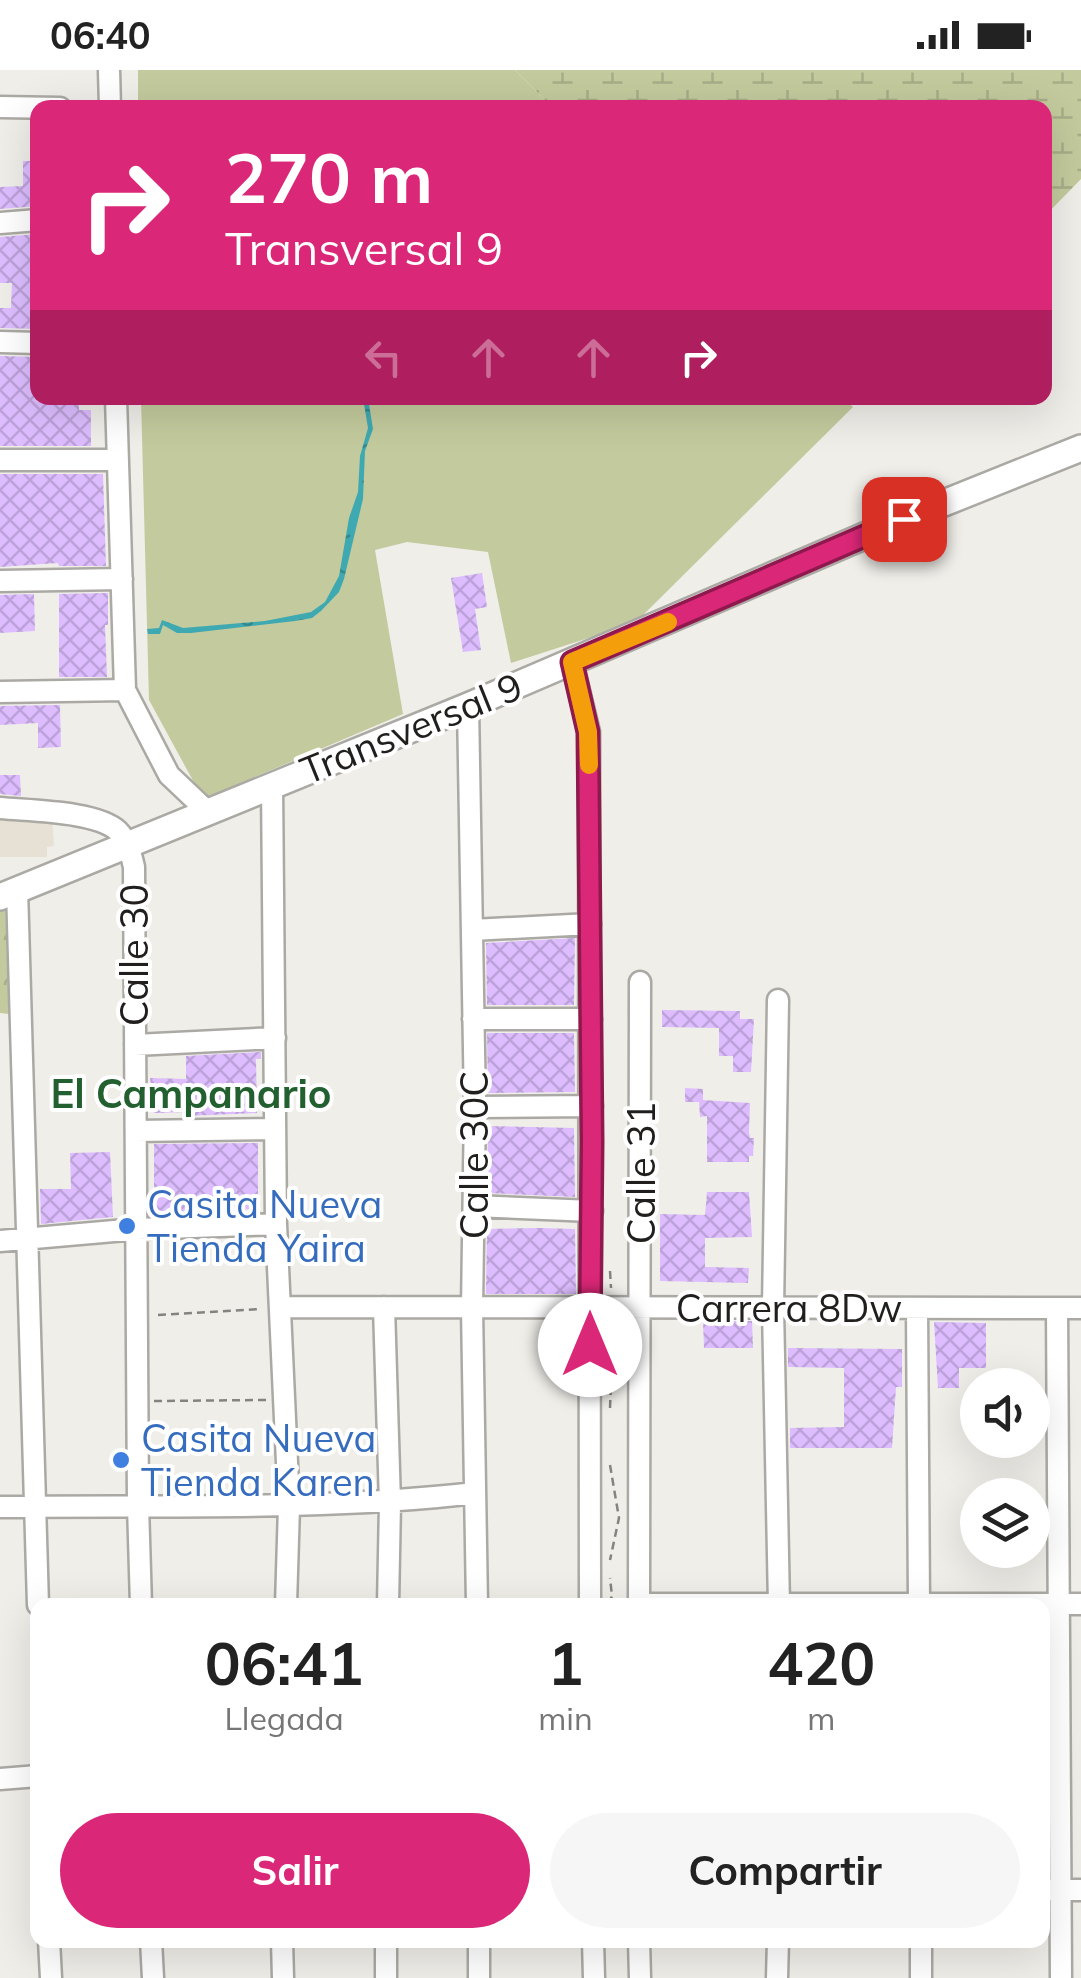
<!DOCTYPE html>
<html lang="es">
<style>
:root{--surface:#fff;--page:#f6f6f6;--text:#222;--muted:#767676;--accent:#db2777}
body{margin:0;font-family:Mulish,sans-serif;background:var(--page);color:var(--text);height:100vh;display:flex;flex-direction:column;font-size:38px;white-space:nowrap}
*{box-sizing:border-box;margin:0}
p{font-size:32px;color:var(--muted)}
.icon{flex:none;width:55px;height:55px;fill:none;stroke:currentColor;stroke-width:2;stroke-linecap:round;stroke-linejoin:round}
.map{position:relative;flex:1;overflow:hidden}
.side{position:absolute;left:30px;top:1528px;width:1020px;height:350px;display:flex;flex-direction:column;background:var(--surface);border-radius:20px;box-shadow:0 10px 40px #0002}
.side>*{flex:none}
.top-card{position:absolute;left:30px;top:30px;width:1022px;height:305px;border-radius:20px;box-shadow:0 10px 40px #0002;background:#db2777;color:#fff;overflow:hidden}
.tools{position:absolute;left:960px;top:1298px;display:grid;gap:20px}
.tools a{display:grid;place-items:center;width:90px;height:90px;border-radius:50%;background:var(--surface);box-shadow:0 10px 40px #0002;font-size:50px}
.pin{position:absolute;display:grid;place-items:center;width:85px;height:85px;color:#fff;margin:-42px;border-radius:20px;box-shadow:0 5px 15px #0006}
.me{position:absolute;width:110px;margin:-55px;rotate:0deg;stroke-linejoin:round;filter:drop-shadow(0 0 8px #0008)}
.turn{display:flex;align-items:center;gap:35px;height:210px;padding:0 30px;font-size:45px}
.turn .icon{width:130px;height:130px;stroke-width:2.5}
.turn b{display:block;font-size:70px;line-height:85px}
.lanes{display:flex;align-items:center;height:95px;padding:0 30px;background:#0003;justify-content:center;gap:50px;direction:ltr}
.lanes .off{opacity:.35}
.eta{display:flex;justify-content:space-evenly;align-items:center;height:170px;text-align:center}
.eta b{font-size:60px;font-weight:700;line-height:70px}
.primary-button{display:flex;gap:20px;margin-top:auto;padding:20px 30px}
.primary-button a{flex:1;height:115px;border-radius:60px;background:var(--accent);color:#fff;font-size:40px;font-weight:700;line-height:115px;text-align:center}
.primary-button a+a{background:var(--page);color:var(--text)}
.status{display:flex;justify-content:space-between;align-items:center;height:70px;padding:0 50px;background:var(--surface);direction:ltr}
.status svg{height:28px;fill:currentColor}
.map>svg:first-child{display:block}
.built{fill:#e7e1d5}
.green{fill:#c3ca9d}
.forest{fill:url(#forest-crowns)}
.wetland{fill:url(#wetland-marsh)}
.water{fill:url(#water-ripples)}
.building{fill:url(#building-cross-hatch)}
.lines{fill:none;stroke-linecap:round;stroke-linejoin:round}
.minor-casing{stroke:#aba9a4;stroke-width:25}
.major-casing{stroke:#aba9a4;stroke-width:30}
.path{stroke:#848380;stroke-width:2.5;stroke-dasharray:8 5;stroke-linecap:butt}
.minor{stroke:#fff;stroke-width:20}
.major{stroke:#fff;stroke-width:25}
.route-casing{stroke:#8e194d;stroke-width:25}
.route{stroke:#db2777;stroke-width:18}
.slow{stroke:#f59e0b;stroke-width:18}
.shop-dot{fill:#3f7fe0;stroke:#fff;stroke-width:4}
.labels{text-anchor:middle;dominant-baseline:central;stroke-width:8;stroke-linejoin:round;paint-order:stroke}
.street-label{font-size:38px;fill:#201f1e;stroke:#fff}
.shop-label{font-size:38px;fill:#366cbe;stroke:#fff;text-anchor:start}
.neighbourhood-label{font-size:40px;font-weight:bold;fill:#226030;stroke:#fff}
</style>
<div class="status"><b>06:40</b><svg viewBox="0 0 49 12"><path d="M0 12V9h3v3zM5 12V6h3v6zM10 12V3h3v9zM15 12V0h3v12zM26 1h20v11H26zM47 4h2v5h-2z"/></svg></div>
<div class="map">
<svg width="1081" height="1908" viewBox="0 0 1081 1908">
<defs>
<pattern id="forest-crowns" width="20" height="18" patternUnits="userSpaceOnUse" patternTransform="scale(2.5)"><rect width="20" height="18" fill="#c3ca9d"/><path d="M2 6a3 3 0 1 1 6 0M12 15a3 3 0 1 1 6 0" fill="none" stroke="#a7ad87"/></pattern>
<pattern id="wetland-marsh" width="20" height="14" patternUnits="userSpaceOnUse" patternTransform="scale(2.5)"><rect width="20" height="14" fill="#c3ca9d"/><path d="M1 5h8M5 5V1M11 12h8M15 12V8" fill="none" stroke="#a7ad87"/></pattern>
<pattern id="water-ripples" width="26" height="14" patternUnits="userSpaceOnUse" patternTransform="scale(2.5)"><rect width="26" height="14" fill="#3fa9b1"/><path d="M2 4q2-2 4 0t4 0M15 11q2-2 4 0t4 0" fill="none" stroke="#34898f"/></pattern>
<pattern id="building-cross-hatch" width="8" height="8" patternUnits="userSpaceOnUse" patternTransform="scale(2.5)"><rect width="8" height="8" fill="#ddbdff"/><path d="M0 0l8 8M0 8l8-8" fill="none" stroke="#bda2da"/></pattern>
</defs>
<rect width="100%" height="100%" fill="#f0eee9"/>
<path class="built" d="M0,746L52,747L54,776L47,777V787H0Z"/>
<path class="green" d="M138,0H515L552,37H138Z
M141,328H843L853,337L635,553L511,593L488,482L407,472L375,480L403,644L203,729L149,630Z"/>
<path class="forest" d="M5,828L9,944L0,943V830Z"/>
<path class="wetland" d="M515,0H1081V109L1045,146V38L552,37Z"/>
<path class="water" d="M363,328H368L373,359L365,381L363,429L344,509L339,522L321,541L312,548L295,551L191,563H177L163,555L160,564H148L147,559L159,558L162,550L183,558L265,551L311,542L325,532L339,506L349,448L358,422L360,386L368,358Z"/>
<path class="building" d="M23,91H38V136L0,139V117L23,116Z
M38,164V259L0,258V238H11L12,213H0V167Z
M0,286L38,287V328H79V340H91V376H0Z
M0,404H103L106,496H59L58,493L0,497Z
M482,503L487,537L475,539L481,580L463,582L451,508Z
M108,523V555H105L107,607H59V524Z
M34,524L35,561L0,563V525Z
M60,635L61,677L38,678V653L0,655V636Z
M0,705H20L21,726L0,724Z
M575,868L574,935H487L486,873Z
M662,940L740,941V949H754L751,1002H733V986H719V958L662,957Z
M487,963H574L575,1022L488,1023Z
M261,982V989H256L257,1043L187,1046V1042L154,1043L150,1008L186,1009V986Z
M685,1018L703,1019V1030L750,1033L749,1062L750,1068H754L753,1086H749V1092H707V1046L700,1047L699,1032H685Z
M488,1056L574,1058L575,1127L487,1123Z
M258,1073V1138L224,1142L154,1143V1074Z
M110,1082L113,1147L41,1154L40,1119H71L70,1083Z
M707,1122H749L752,1167L705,1168V1197L749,1198L748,1213L660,1211V1144L705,1145Z
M539,1158L575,1159L576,1224H486L487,1159Z
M703,1251H752L753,1278H704Z
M934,1252L986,1253V1298H959V1318H938Z
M788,1278L902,1279V1317H896L892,1378H790V1358L844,1357V1298L788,1297Z"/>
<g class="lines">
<g class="minor-casing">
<path id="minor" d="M109,0L110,38
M0,37L60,38
M0,153L38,150
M0,272L38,273
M116,328L125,620L169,705L208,742
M0,390H116
M0,511L122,509
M572,592L589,662L590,1535
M0,622L125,620
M468,636L475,1037L472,1238L477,1535
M272,714L276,1154L289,1436L286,1535
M0,738C29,741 97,741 118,761C128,771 131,784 134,797L138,1435L141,1535
M17,819L38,1535
M472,860L590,854
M778,930L773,1238L779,1535
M473,949H591
M135,975L275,968
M475,1037L592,1036
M137,1061L274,1059
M474,1136L592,1141
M0,1171L137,1159L276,1154
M281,1237L1081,1238
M384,1237L390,1433L388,1535
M917,1238L919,1535
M1057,1238L1061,1908
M0,1437C159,1435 317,1441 475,1423
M639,1534H1081
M639,1535L640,912
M0,1709L38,1706
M1042,1820H1081
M49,1870L51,1908
M151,1870L153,1908
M282,1870L283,1908
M593,1870L594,1908
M639,1870L640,1908
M921,1870V1908
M386,1908V1870
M479,1908V1870
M777,1908L778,1870"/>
</g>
<g class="major-casing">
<path id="major" d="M0,827L468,636L904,449L1081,378"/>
</g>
<path class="path" d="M610,1201L611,1218
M158,1245L260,1239
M154,1331L266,1330
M610,1338L613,1256
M610,1395L619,1448L610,1490
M609,1534L612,1526L610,1508"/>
<use href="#minor" class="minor"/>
<use href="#major" class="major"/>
</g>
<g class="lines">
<g class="route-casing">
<path id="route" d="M590,1275L592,1071L588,662L572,592L904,449"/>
</g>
<use href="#route" class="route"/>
<path class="slow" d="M589,695L588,662L572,592L668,552"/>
</g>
<g class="shop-dot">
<circle cx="127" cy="1156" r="10"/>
<circle cx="121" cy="1390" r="10"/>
</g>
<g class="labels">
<g class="street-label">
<text transform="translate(411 658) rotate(-22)">Transversal 9</text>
<text transform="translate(134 885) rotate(-90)">Calle 30</text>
<text transform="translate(474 1085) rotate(-90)">Calle 30C</text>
<text transform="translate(641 1103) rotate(-90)">Calle 31</text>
<text x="789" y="1238">Carrera 8Dw</text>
</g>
<g class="shop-label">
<text x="147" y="1134">Casita Nueva<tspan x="147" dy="44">Tienda Yaira</tspan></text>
<text x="141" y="1368">Casita Nueva<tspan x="141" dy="44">Tienda Karen</tspan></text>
</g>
<g class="neighbourhood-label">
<text x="191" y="1023">El Campanario</text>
</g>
</g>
</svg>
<div class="tools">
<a><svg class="icon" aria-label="sound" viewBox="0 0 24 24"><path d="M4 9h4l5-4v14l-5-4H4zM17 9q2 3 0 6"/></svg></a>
<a><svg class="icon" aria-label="layers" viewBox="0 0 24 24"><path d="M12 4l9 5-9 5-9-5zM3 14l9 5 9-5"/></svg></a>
</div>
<div class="pin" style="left:904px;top:449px;background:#d93025"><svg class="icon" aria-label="arrive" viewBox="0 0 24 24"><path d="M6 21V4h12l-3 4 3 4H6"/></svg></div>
<svg class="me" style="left:590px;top:1275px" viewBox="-20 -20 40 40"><circle r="19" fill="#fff"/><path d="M0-13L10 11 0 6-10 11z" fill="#db2777"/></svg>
<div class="top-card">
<div class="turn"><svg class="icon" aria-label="right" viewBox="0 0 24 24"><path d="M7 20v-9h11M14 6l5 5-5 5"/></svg><div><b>270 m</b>Transversal 9</div></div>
<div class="lanes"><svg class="icon off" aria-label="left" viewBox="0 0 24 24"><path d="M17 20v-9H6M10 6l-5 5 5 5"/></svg><svg class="icon off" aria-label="ahead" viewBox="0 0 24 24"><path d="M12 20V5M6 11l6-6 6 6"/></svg><svg class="icon off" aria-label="ahead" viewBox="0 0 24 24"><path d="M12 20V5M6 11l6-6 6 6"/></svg><svg class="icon" aria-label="right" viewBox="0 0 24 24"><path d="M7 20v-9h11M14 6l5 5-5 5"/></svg></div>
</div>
<section class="side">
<div class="eta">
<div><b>06:41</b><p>Llegada</p></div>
<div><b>1</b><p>min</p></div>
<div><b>420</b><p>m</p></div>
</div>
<div class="primary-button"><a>Salir</a><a>Compartir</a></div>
</section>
</div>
